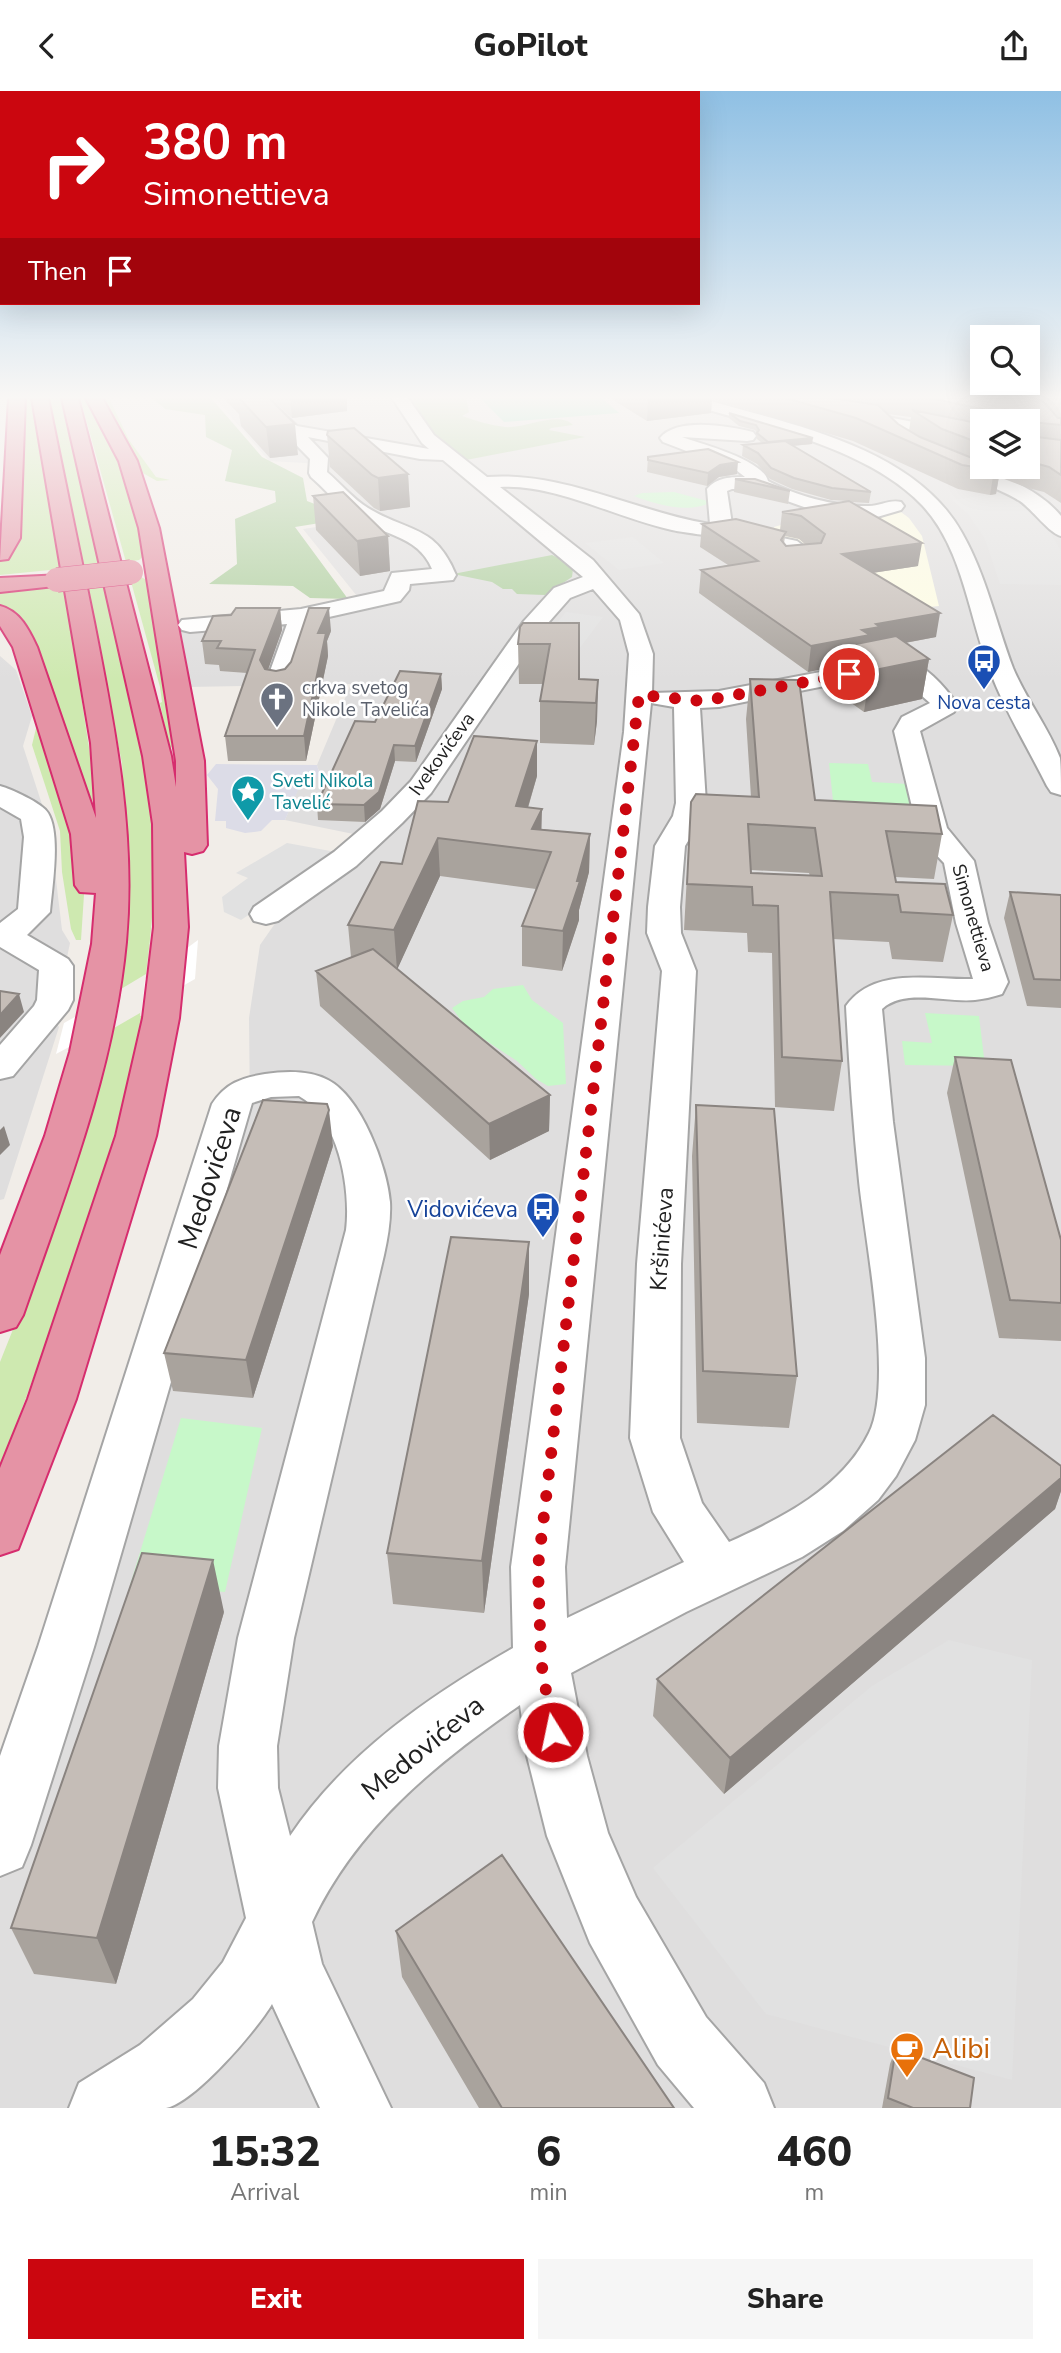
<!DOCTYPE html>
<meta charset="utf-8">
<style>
:root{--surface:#fff;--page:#f6f6f6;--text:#222;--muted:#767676;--accent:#cb060f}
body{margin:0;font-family:"Nunito Sans",sans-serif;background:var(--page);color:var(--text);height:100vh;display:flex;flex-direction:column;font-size:26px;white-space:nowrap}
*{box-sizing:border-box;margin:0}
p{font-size:23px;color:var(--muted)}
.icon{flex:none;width:38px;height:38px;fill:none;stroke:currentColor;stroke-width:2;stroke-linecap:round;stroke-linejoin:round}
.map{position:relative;height:2017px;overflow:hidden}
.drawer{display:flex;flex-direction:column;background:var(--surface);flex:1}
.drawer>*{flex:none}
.banner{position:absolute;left:0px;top:0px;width:700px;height:214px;box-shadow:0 7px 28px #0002;background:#cb060f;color:#fff;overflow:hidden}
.buttons{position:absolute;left:970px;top:234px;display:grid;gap:14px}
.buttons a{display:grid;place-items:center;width:70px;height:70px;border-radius:0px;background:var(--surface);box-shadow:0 7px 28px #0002;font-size:35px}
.pin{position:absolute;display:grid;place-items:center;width:60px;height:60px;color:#fff;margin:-30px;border:4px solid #fff;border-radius:50%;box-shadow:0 2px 7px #0007}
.me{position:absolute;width:77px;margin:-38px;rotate:350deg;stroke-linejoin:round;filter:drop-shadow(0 0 5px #0008)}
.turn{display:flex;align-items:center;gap:24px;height:147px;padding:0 28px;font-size:32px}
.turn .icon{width:91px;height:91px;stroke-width:2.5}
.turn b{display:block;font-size:49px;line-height:60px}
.then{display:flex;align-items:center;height:66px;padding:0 28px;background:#0003;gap:14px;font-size:26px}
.eta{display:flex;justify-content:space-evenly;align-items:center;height:119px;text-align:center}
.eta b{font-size:42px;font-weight:800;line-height:49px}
.button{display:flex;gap:14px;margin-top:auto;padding:14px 28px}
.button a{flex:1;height:80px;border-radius:0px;background:var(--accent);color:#fff;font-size:28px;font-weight:800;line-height:80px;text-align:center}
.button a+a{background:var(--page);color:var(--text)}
header{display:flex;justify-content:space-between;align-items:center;height:91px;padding:0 28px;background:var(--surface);font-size:32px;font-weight:800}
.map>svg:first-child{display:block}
.residential{fill:#dfdede;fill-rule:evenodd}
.education{fill:#fefde3}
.grass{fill:#cee9b0}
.forest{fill:#aecf9e}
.park{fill:#c7f8c9}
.pitch{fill:#89ddb9}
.parking{fill:#e1e1e1}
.plaza{fill:#dcdce7}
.pier{fill:#fff}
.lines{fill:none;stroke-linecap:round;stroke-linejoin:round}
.minor-casing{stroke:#a5a5a5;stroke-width:4}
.highway-casing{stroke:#d62d6e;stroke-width:4}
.minor{fill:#fff;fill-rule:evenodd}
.highway{fill:#e593a5;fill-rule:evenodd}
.highway-bridge-casing{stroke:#d62d6e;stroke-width:25;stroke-linecap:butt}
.highway-bridge{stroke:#e593a5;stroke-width:24}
.wall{fill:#a9a39d;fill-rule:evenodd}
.shaded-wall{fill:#8a8480}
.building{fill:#c5bdb7;stroke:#8a8480;stroke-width:2;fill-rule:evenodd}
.route{stroke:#cb060f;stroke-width:12;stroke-dasharray:0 21.6}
.labels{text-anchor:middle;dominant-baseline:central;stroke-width:5;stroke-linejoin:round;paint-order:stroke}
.far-worship-label{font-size:19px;fill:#5b616d;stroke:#fff;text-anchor:start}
.far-transit-label{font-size:19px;fill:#164399;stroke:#fff}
.far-street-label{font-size:19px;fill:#212121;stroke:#fff}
.far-culture-label{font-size:19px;fill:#0d838f;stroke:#fff;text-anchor:start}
.transit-label{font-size:23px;fill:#164399;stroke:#fff;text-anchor:end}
.street-label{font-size:23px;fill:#212121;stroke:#fff}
.near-street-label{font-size:28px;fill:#212121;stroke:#fff}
.near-food-label{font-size:28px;fill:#c56008;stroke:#fff;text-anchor:start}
</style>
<header><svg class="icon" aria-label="back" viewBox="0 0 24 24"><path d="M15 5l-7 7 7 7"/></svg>GoPilot<svg class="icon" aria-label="share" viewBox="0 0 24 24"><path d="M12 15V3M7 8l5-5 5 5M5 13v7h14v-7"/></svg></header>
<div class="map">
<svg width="1061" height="2017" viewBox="0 0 1061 2017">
<rect width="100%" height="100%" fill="#f1ede8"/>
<path class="residential" d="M215,307H1061V2017H0V1789L250,1020L249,927L260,854L283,821L378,748L285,729L298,698L308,693L319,680L317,674L351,593L188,596L179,538L279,530L365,515L303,438L377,427L322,373L269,370ZM982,331H1027V376H982Z
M0,565L16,579L32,625L23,655L50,738L62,839L70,852L54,928L59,936L4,1108L0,1109Z"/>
<path class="education" d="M897,418L909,427L922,445L939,515L911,518L815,459L776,445L774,436L819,423Z"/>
<path class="grass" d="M23,307H30L33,320L60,478L0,484V471L9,464Z
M47,307H61L100,474L81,476Z
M80,307H87L121,367L147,462L139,469L126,471Z
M101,307H109L129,349L156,386L170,389L157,390L141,381L126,349Z
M139,485L153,492L176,657L169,656L160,612L162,611L160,596L130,487Z
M104,489C124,580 149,671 154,765C155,804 151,843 146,883L121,898L128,795L122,672L85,491Z
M64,493L97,709L89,710L11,520L0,515V498Z
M39,625L82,770L84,804L81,849H76L71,838L62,781L60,740L32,654Z
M140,922V925L145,924C110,1081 56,1226 0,1377V1271L63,1113L114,937Z"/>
<path class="forest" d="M152,307H211L262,366L303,387L307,410L351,427L295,436L348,508L310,507L293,495L209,493L237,473L235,428L276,411L275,400L225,390L232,359L206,346L205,324L165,318Z
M410,307H466L469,321L462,325C476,330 490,334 505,336C524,338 559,319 573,334L551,337L549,339L585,346L466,369C442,352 422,333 410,307Z
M552,464L567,471L573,478L572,486L545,504L517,503L512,498H503L492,491L453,483Z"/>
<path class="park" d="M674,401L711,411C689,423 657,414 634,405L642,402Z
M829,672L868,673L872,691L908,693L925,743L834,719Z
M523,894L532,909L563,932L566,993L548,995L536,988L517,970L467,937L452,917L463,910L484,906L493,898Z
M925,922L979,925L985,975L905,974L902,950L932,952Z
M181,1327L262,1337L225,1501L130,1494Z"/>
<path class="pitch" d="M480,307H602L619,322L504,331Z"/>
<path class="parking" d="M1009,401L1041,426L1061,460V494L1000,493L985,448L968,423L952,409Z
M633,446L664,472L619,479L585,452Z
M566,521L603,526L579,558L565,557L546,545Z
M287,752L341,762L241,829L224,821L222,806L248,787L236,782Z
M949,1549L1032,1569L1012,1989L766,1923L653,1777L872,1595Z"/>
<path class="plaza" d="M216,673L317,674L320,684L298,699L285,729H272L261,740L245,742L226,737V730H215L218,698L207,684Z"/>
<path class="pier" d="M198,849L195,888L142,918L145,888Z
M122,900L116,931L56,963L64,932Z"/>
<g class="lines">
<g class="minor-casing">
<path id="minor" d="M250,307H267L297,335L429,358L422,352L392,307H408L434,344L487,386C563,380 636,421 710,433L707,398C717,386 731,386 745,386L736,379L663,351L660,347C677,326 729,335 753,341L756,345L753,349L747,350L682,346C702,353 763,369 768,390C797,405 836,416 869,415C880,415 890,408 901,411L904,415L901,419L877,426H855L804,416L754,398H732L727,400L732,433L730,436L797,450L821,468L818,473L792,477L784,476L781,471L784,466L791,465C766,447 704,446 672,439C620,428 553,392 500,396L593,469L639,523L653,563L652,602L719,600L900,566C924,572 945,595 958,615L954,621L920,640L947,737L974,770L988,832L1008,891L1002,903C993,906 984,908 975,909C946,912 905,897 882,918L893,1031L925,1267V1314L915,1349L896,1385L878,1409L843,1440L802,1466L686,1521L571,1582L587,1665L608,1742L636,1806L706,1926L764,1992L774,2017H694L658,1974L590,1852L547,1745L527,1665L520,1614C436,1672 356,1737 312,1831L322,1873L391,2017H320L272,1913C257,1939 194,2012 166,2017C138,2017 98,2017 69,2017L79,1992L140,1954L193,1908L223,1871L246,1827L218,1697L219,1655L238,1547L346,1139C351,1098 339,1027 299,1005L271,1006L252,1012L94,1556L31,1754L22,1776L0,1785V1665L38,1556L212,1013C226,992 241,987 265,983C286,980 309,979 328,989C361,1006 387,1075 390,1111C391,1128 388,1146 384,1164L294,1547L277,1655L278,1697L290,1745C345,1663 429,1605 513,1557L511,1476L624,641L629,563L620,529L593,498L570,507L541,540L431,702L402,732L356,775L278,830L266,833L254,830L250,823L254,816L334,761L382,720L411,690L524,530L554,497L583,486L443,369L420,368L308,346L328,367L327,381C340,392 353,408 368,417C409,442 435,433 456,484L453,489L410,493L409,499L400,510L311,530L291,594L287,599L278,602L269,599L265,594L287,533L190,541L182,539L178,534L182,529L301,518L384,500L392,482L432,478C418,443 379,444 352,424C337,413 325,398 311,386L309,382L310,368ZM895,581L930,612L902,626L894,640L917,737L926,753L944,772L956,832L973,888C931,889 874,875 846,915C849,973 853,1032 859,1090C865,1149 894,1292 869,1342C842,1397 782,1427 729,1451L702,1412L680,1347L681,1173L696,880L681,842L680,816L685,755L703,725L706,712L700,617L719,616ZM651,612L674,616L676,712L673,725L655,755L648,816L647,842L662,880L637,1173L630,1347L653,1421L684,1471L567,1527L565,1476Z
M676,307H700C788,333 914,355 962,442C986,484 996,532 1013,577C1026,608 1048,636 1060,667C1061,677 1061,693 1061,704L1051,701L1047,695C1028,657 1005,620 990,580C969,527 963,457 922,414C864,354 755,334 678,310Z
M845,318L982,344V354L839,327L837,323L839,319Z
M950,369C988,379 1036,394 1061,425V445C1049,442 1033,419 1020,410C997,396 969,388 943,379L941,375L943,371Z
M0,695C11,698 42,712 48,722C61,743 52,796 50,821L27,844L68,868L73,875V909L68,919L13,985L0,988V954L34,915L37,909L39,879L0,856V832L18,818L24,746L21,728L0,716Z"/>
</g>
<g class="highway-casing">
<path id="highway" d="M9,307H25L20,447L8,468L0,469Z
M32,307H48C63,382 79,456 94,531C115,637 136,743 126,851C114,980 65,1103 23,1224L16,1236L0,1241V1164L45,1045L70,961L92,853L96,802L80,801L75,794L71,743L13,556L0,535V515C20,520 29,539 37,556L96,727L91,652L64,494L0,501V487L62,484Z
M62,307H78L171,665L176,696V670L139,437L119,370L86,307H102L137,370L159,437L204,670L207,754L203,760L192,763L184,761L188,836L179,927L156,1045L76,1308L18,1458L0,1464V1377L28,1308L116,1045L143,927L154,836L153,733L143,665Z"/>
</g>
<use href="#minor" class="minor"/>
<use href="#highway" class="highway"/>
<g class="highway-bridge-casing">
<path id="highway-bridge" d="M57,489L131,481"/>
</g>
<use href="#highway-bridge" class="highway-bridge"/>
</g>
<path class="wall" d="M223,307H269L298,364L270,367L241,335L239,323Z
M270,307H347V320L292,327Z
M610,307H1040L1059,327L1041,307H1061V412L1044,401L1028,397L999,386L996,403L990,404L958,398L853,350L712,308L711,322L647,330ZM887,323L911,326L909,340L898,333ZM982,331H1027V376H982Z
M729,322L812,353L793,355L871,401L869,412L850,411L918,475L872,482L936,546L905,552L929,568L922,608L864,621L830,597L833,576L808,581L699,502L701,479L728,474L700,456L702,433L780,439L782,421L847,410L831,409L792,398L770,388L757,373L742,365L743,354L762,352L757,348V343L755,339L739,335L729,327ZM785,445L799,448L806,454L786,455L784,453Z
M327,344L408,383L410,416L380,420L374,417L330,376Z
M648,366L737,383L719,386L707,395L647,381Z
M735,388L790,400L788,413L734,401Z
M313,405L388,445L390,480L360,485L316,439Z
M280,517L282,539L268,578L276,580L285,578L331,540L327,550L328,565L306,670H228L225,645L247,582L220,580L219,574L205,573L202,550L231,524Z
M579,532V588L598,589L597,630L594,654L540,652V610L543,593H519L518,553Z
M441,583L442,598L416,671L395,670L380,718L365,731L318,729L317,713L375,631Z
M750,588L815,709L942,743L934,788L895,786L896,791L953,824L943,871L892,868L889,851L833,848L842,970L834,1020L775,1016L772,862L748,861L747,842L684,839L691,711L751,706L746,628ZM751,779L809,782L810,785L751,782Z
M537,685L528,717L541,738L590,743L589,781L579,819V829L562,880L522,875V835L536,798L440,785L397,878L550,1004L549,1040L490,1069L320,915L316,880L351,866L348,834L402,773L448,711Z
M1010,801L1061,804V917L1027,915L1004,827Z
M955,966L1061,1149V1250L999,1247L947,1002Z
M696,1014L797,1285L789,1337L697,1332L692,1065Z
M333,1055L253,1307L173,1300L164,1262Z
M529,1151V1203L484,1522L393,1513L387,1462Z
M1061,1375V1400L1055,1418L724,1703L653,1625L657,1588Z
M224,1521L116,1893L34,1883L11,1837Z
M396,1840L674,2017H479L402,1886Z
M896,1957L970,2017H882L890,1973Z"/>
<path class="shaded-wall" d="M290,307H347V320L292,327Z
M659,307H712L711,322L647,330L648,308Z
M295,333L298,364L270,367L266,336Z
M813,347L812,353L768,357V351Z
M738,371L737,383L719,386L707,395L708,382L720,374Z
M1000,378L996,403L990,404L994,379Z
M408,383L410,416L380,420L378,387Z
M388,445L390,480L360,485L357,450Z
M922,452L918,475L839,487L842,463Z
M280,517L282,539L263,593L260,569Z
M329,517L331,540L327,550L328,565L306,670L304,645L318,542Z
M940,522L936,546L877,557H836L833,576L808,581L811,555L862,539L876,533Z
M929,568L922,608L864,621L870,580Z
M441,583L442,598L416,671L415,655Z
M598,589L597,630L594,654L596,612Z
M537,650V685L517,753L516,715Z
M394,654L395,670L380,718L365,731L364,714Z
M542,718L541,756L532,738Z
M590,743L589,781L579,819V829L562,880L563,840Z
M438,747L440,785L397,879L394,839Z
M19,903L24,921L0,947V924Z
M550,1004L549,1040L490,1069L489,1033Z
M329,1019L333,1055L253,1307L246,1269Z
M4,1035L10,1054L0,1064V1039Z
M529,1151V1203L484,1522L482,1470Z
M1061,1387V1400L1055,1418L724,1703L730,1667Z
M213,1469L224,1521L116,1893L97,1847Z"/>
<path class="building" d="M239,307H269L295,333L266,336Z
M785,307H831L878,314L898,333L920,346L982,371V376H996L1000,378L994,379L962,374L856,327Z
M930,307H1040L1058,327H1061V334L1032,331L1029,334L1030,345L1061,349V384L1049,376L1027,370V331H989L987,319Z
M912,319L982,333V353L942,338Z
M729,322L813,347L768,351L757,342L759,339L756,334L740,330Z
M354,337L408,383L378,387L372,384L327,344L328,340Z
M785,350L871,401L832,397L794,387L771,377L758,362L743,354Z
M708,358L738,371L720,374L708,382L648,369V366Z
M735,388H755L790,400Z
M343,401L388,445L357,450L313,405Z
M849,410L922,452L842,463L940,522L876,533L880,536L862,539L870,544L811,555L701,479L758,470L702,433L736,428L786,441L781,449L786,455L821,452L825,443L801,425L782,421Z
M236,517H280L260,569L265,578L276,580L285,578L291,571L309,517H329L318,542H326L304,645H225L255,559L217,557L221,550H202L213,525L231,524Z
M523,532H579V588L598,589L596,612L540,610L550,553H518L520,536Z
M896,545L929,568L870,580L836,557Z
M400,580L441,583L415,655L394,654L379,701L364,714L317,713L355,630L375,631Z
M750,588L799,589L815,709L936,715L942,743L886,740L896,791L945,793L953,824L901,821L898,804L830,801L842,970L782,966L778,815L753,814L752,796L687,793L691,711L696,703L759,706ZM748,733L815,737L822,785L751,782Z
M474,645L537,650L516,715L542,718L532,738L590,743L577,790H580L563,840L522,835L551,761L438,747L394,839L348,834L381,771L402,773L418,710L448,711Z
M1010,801L1061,804V889L1034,888Z
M373,858L550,1004L489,1033L316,880Z
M0,900L19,903L0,924Z
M955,966L1011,969L1061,1149V1212L1010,1209Z
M263,1009L327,1013L329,1019L246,1269L164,1262Z
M696,1014L774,1018L797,1285L703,1280Z
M451,1146L529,1151L482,1470L387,1462Z
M993,1324L1061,1375V1387L730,1667L657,1588Z
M142,1462L213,1469L97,1847L11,1837Z
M502,1764L674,2017H502L396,1840Z
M896,1957L974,1987L970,2017H913L888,2007Z"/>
<linearGradient id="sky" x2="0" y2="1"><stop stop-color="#8fc0e4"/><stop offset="0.52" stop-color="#f9f7f5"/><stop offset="1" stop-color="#f9f7f5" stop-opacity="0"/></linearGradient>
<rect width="1061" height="589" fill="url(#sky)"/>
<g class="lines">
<path class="route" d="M553,1641L541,1570L538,1476L639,604L703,610L849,583"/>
</g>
<defs>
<g id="bus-pin" transform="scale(1.75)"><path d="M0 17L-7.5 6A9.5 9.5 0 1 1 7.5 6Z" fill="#1a4fb4" stroke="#fff"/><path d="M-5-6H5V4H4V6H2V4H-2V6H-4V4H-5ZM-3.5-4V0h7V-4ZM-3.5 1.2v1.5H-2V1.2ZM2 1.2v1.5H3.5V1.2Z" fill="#fff"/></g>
<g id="church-pin" transform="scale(1.75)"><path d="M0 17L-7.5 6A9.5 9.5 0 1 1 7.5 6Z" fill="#6b7280" stroke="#fff"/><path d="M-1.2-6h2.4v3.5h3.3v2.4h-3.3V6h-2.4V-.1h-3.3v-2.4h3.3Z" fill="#fff"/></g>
<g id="sight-pin" transform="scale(1.75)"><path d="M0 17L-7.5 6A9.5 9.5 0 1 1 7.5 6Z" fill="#0f9aa8" stroke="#fff"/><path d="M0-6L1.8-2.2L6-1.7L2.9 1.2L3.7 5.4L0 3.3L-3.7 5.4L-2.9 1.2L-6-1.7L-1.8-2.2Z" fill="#fff"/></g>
<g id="cafe-pin" transform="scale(1.75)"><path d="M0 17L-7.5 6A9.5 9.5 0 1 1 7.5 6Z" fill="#e8710a" stroke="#fff"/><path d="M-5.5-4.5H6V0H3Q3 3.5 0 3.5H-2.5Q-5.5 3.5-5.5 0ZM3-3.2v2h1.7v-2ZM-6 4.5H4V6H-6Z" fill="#fff"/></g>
</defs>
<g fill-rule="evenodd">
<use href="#bus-pin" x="984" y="570"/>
<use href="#church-pin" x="277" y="608"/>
<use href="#sight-pin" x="248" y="701"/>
<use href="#bus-pin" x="543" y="1118"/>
<use href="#cafe-pin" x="907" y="1958"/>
</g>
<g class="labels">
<g class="far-worship-label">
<text x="302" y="597">crkva svetog<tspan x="302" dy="22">Nikole Tavelića</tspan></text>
</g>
<g class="far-transit-label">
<text x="984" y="612">Nova cesta</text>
</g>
<g class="far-street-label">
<text transform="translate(442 663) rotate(-54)">Ivekovićeva</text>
<text transform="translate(973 827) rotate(74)">Simonettieva</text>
</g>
<g class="far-culture-label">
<text x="272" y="690">Sveti Nikola<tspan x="272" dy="22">Tavelić</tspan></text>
</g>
<g class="transit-label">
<text x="518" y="1118">Vidovićeva</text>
</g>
<g class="street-label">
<text transform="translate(662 1148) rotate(-86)">Kršinićeva</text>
</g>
<g class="near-street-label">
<text transform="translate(210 1087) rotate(-72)">Medovićeva</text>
<text transform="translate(423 1657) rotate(-39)">Medovićeva</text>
</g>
<g class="near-food-label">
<text x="932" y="1958">Alibi</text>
</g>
</g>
</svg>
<div class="buttons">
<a><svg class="icon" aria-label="search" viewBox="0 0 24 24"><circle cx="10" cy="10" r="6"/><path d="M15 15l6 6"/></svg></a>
<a><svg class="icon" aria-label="layers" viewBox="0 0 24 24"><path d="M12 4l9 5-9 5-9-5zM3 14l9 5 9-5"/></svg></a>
</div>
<div class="pin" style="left:849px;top:583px;background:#d93025"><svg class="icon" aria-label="arrive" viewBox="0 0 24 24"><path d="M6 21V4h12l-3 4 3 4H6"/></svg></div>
<svg class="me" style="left:553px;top:1641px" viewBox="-20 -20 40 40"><circle r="17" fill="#cb060f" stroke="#fff" stroke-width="3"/><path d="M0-11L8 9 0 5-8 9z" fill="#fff"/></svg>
<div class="banner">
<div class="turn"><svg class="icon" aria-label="right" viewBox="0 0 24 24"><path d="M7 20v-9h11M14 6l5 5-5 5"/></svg><div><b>380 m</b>Simonettieva</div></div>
<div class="then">Then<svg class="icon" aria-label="arrive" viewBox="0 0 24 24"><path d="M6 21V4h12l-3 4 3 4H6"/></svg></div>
</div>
</div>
<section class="drawer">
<div class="eta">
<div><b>15:32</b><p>Arrival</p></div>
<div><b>6</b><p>min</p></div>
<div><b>460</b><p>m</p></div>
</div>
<div class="button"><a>Exit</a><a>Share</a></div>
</section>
